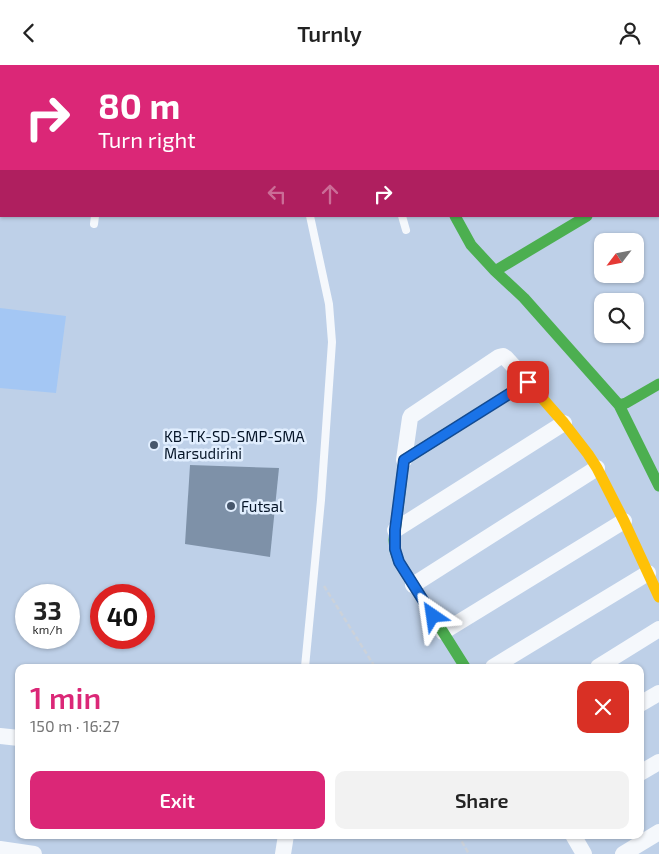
<!DOCTYPE html>
<meta charset="utf-8">
<style>
:root{--surface:#fff;--page:#f2f2f2;--text:#222;--muted:#767676;--accent:#db2777}
body{margin:0;font-family:"Exo 2",sans-serif;background:var(--page);color:var(--text);height:100vh;display:flex;flex-direction:column;font-size:19px;white-space:nowrap}
*{box-sizing:border-box;margin:0}
p{font-size:16px;color:var(--muted)}
.icon{flex:none;width:28px;height:28px;fill:none;stroke:currentColor;stroke-width:2;stroke-linecap:round;stroke-linejoin:round}
.map{position:relative;flex:1;overflow:hidden}
.details{position:absolute;left:15px;top:599px;width:629px;height:175px;display:flex;flex-direction:column;background:var(--surface);border-radius:10px;box-shadow:0 1px 4px #0004}
.details>*{flex:none}
.hud{position:absolute;left:0px;top:0px;width:660px;height:152px;box-shadow:0 1px 4px #0004;background:#db2777;color:#fff;overflow:hidden}
.needle{width:32px;rotate:238deg}
.tools{position:absolute;left:594px;top:168px;display:grid;gap:10px}
.tools a{display:grid;place-items:center;width:50px;height:50px;border-radius:10px;background:var(--surface);box-shadow:0 1px 4px #0004;font-size:25px}
.speed{position:absolute;left:15px;top:519px;display:flex;gap:10px;font-size:25px;font-weight:700;text-align:center}
.speed>*{display:grid;place-content:center;width:65px;height:65px;border-radius:50%;background:var(--surface);box-shadow:0 1px 4px #0004;line-height:1}
.speed small{font-size:12px;font-weight:400}
.speed .limit{border:8px solid #d22;background:#fff;color:#111}
.pin{position:absolute;display:grid;place-items:center;width:42px;height:42px;color:#fff;margin:-21px;border-radius:10px;box-shadow:0 2px 8px #0006}
.me{position:absolute;width:55px;margin:-28px;rotate:328deg;stroke-linejoin:round;filter:drop-shadow(0 0 4px #0008)}
.turn{display:flex;align-items:center;gap:18px;height:105px;padding:0 15px;font-size:22px}
.turn .icon{width:65px;height:65px;stroke-width:2.5}
.turn b{display:block;font-size:35px;line-height:42px}
.lanes{display:flex;align-items:center;height:48px;padding:0 15px;background:#0003;justify-content:center;gap:25px;direction:ltr}
.lanes .off{opacity:.35}
.round{display:grid;place-items:center;flex:none;width:52px;height:52px;border-radius:10px;background:var(--page)}
.headline{display:flex;align-items:center;justify-content:space-between;height:85px;padding:0 15px}
h1{font-size:30px;font-weight:600;line-height:38px;color:var(--accent)}
.cta{display:flex;gap:10px;margin-top:auto;padding:10px 15px}
.cta a{flex:1;height:58px;border-radius:10px;background:var(--accent);color:#fff;font-size:20px;font-weight:600;line-height:58px;text-align:center}
.cta a+a{background:var(--page);color:var(--text)}
header{display:flex;justify-content:space-between;align-items:center;height:65px;padding:0 15px;background:var(--surface);font-size:22px;font-weight:600}
.map>svg:first-child{display:block}
.green{fill:#a4c7f4}
.building{fill:#7e91a8}
.lines{fill:none;stroke-linecap:round;stroke-linejoin:round}
.path{stroke:#ccd2da;stroke-width:2.5;stroke-dasharray:5 2.5;stroke-linecap:butt}
.lane{stroke:#f5f8fc;stroke-width:8}
.street{stroke:#f5f8fc;stroke-width:16}
.fast{stroke:#4caf50;stroke-width:11}
.slow{stroke:#ffc107;stroke-width:11}
.route-casing{stroke:#114b97;stroke-width:12}
.route{stroke:#1a73e8;stroke-width:9}
.poi-dot{fill:#46566b;stroke:#e1eefe;stroke-width:2}
.labels{text-anchor:middle;dominant-baseline:central;stroke-width:5;stroke-linejoin:round;paint-order:stroke}
.poi-label{font-size:15px;fill:#051427;stroke:#e1eefe;text-anchor:start}
</style>
<header><svg class="icon" aria-label="back" viewBox="0 0 24 24"><path d="M15 5l-7 7 7 7"/></svg>Turnly<svg class="icon" aria-label="person" viewBox="0 0 24 24"><circle cx="12" cy="8" r="4"/><path d="M4 21q1-7 8-7t8 7"/></svg></header>
<div class="map">
<svg width="659" height="789" viewBox="0 0 659 789">
<rect width="100%" height="100%" fill="#bed0e8"/>
<path class="green" d="M0,243L66,251L56,328L0,323Z"/>
<path class="building" d="M190,400L279,403L270,492L185,479Z"/>
<g class="lines">
<path class="path" d="M324,521L375,602
M458,770L469,789"/>
<path class="lane" d="M365,0V1
M402,151L406,165
M94,159L95,151
M305,602L321,435L332,277L329,239L310,151"/>
<path class="street" d="M659,109V108
M404,395L410,353L411,351L499,292L503,291L506,293L528,317
M395,465L564,358
M413,520L597,403
M443,567L624,456
M493,602L648,508
M598,602L659,564
M640,639L659,628
M0,671L19,673
M640,708L659,697
M573,770L584,789
M0,784L34,789
M283,789L286,770
M623,789L659,767"/>
<path class="fast" d="M412,0V1
M455,151L471,180L495,206L524,233L619,340L659,421
M495,206L587,151
M619,340L626,338L659,319
M447,368L404,395L394,475L395,485L399,497L465,602"/>
<path class="slow" d="M447,368L528,317L564,358L588,389L597,403L624,456L659,532"/>
</g>
<g class="lines">
<g class="route-casing">
<path id="route" d="M433,551L399,497L395,484V465L404,395L528,317"/>
</g>
<use href="#route" class="route"/>
</g>
<g class="poi-dot">
<circle cx="154" cy="380" r="5"/>
<circle cx="231" cy="441" r="5"/>
</g>
<g class="labels">
<g class="poi-label">
<text x="164" y="371">KB-TK-SD-SMP-SMA<tspan x="164" dy="17">Marsudirini</tspan></text>
<text x="241" y="441">Futsal</text>
</g>
</g>
</svg>
<div class="tools">
<a><svg class="needle" viewBox="-14 -14 28 28"><path d="M0-13l5 13h-10z" fill="#e53935"/><path d="M0 13l5-13h-10z" fill="#767676"/></svg></a>
<a><svg class="icon" aria-label="search" viewBox="0 0 24 24"><circle cx="10" cy="10" r="6"/><path d="M15 15l6 6"/></svg></a>
</div>
<div class="speed"><div>33<small>km/h</small></div><div class="limit">40</div></div>
<div class="pin" style="left:528px;top:317px;background:#d93025"><svg class="icon" aria-label="arrive" viewBox="0 0 24 24"><path d="M6 21V4h12l-3 4 3 4H6"/></svg></div>
<svg class="me" style="left:433px;top:551px" viewBox="-20 -20 40 40"><path d="M0-17L14 15 0 8-14 15z" fill="#1a73e8" stroke="#fff" stroke-width="4"/></svg>
<div class="hud">
<div class="turn"><svg class="icon" aria-label="right" viewBox="0 0 24 24"><path d="M7 20v-9h11M14 6l5 5-5 5"/></svg><div><b>80 m</b>Turn right</div></div>
<div class="lanes"><svg class="icon off" aria-label="left" viewBox="0 0 24 24"><path d="M17 20v-9H6M10 6l-5 5 5 5"/></svg><svg class="icon off" aria-label="ahead" viewBox="0 0 24 24"><path d="M12 20V5M6 11l6-6 6 6"/></svg><svg class="icon" aria-label="right" viewBox="0 0 24 24"><path d="M7 20v-9h11M14 6l5 5-5 5"/></svg></div>
</div>
<section class="details">
<div class="headline"><div><h1>1 min</h1><p>150 m · 16:27</p></div><a class="round" style="background:#d93025;color:#fff"><svg class="icon" aria-label="close" viewBox="0 0 24 24"><path d="M6 6l12 12M18 6L6 18"/></svg></a></div>
<div class="cta"><a>Exit</a><a>Share</a></div>
</section>
</div>
